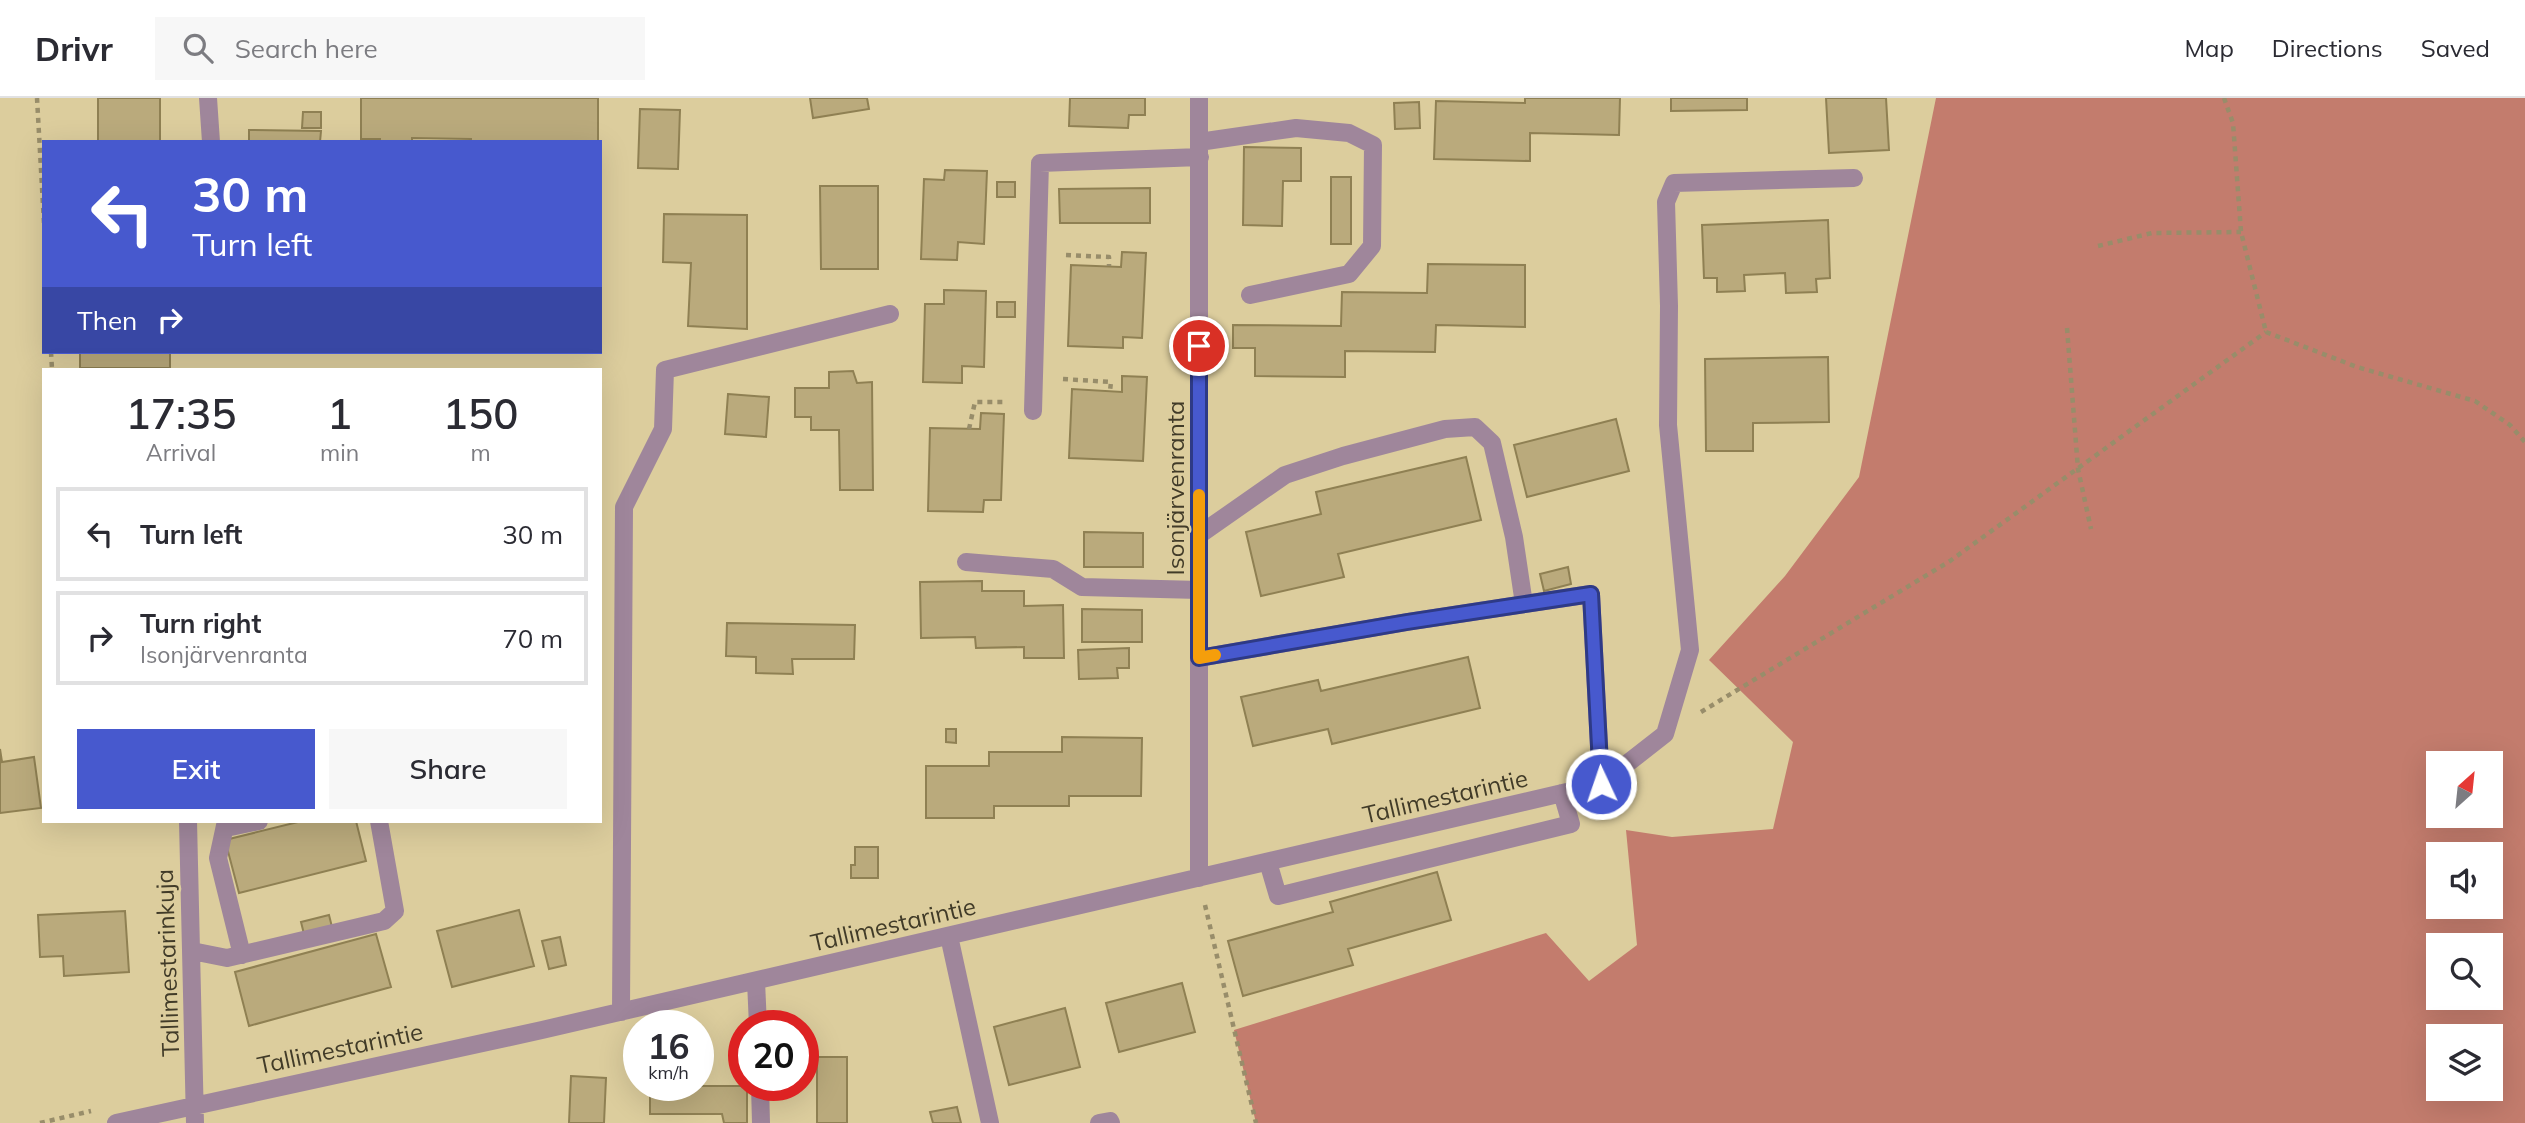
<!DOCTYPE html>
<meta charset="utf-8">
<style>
:root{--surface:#fff;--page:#f7f7f7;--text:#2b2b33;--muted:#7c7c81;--line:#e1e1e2;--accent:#4759ce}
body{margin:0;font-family:Mulish,sans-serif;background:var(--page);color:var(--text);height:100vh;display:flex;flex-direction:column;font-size:26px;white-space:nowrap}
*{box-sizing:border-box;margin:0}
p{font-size:23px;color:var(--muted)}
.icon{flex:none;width:38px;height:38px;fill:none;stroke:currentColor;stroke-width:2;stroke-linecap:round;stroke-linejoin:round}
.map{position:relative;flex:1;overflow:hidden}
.details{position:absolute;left:42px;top:270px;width:560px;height:455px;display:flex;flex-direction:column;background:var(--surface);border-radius:0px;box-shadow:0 7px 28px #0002}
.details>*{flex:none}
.guide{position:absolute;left:42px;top:42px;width:560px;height:214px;border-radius:0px;box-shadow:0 7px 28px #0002;background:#4759ce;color:#fff;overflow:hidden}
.needle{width:46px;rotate:27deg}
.tools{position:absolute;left:2426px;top:653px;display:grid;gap:14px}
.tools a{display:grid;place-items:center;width:77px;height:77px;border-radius:0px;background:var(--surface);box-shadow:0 7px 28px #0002;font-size:35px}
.speed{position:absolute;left:623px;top:912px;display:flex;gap:14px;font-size:35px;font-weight:700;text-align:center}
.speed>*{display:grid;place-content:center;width:91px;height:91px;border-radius:50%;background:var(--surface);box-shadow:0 7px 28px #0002;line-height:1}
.speed small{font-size:18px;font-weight:400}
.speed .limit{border:10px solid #d22;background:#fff;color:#111}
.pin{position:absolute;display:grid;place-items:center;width:60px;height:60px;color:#fff;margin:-30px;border:4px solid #fff;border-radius:50%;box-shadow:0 2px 7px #0007}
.me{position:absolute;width:77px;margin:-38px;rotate:357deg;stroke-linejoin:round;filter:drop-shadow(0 0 5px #0008)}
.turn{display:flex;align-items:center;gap:24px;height:147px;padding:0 35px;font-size:32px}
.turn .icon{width:91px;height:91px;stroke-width:2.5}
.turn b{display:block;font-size:49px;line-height:60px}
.then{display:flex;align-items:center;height:66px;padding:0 35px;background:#0003;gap:14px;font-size:26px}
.eta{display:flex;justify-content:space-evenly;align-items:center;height:119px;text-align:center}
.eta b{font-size:42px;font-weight:600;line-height:49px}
.action{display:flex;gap:14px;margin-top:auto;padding:14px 35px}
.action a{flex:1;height:80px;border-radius:0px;background:var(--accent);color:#fff;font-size:28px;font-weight:600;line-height:80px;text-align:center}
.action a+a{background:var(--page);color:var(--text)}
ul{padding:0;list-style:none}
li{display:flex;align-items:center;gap:21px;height:94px;margin:0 14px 10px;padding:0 21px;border:4px solid var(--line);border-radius:0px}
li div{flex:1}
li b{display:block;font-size:26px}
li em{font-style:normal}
header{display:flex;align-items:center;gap:42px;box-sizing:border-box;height:98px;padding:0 35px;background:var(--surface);border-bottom:2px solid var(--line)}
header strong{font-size:33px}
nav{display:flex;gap:38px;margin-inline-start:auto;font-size:24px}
.search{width:490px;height:63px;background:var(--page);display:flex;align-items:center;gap:18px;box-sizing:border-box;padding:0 24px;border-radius:0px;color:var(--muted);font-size:26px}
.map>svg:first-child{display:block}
.forest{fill:#c37c6d;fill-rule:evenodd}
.building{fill:#baaa7c;stroke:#8f8053;stroke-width:2}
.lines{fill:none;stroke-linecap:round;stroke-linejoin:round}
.path{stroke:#988d6a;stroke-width:4.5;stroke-dasharray:5 5;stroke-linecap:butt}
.minor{stroke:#9f869b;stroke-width:18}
.route-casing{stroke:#2e3a86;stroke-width:18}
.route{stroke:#4759ce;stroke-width:12}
.slow{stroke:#f59e0b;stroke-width:12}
.labels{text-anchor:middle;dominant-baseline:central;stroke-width:5;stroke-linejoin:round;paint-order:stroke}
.street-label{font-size:24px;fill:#413b28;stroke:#dccd9d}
</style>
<header>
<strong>Drivr</strong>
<div class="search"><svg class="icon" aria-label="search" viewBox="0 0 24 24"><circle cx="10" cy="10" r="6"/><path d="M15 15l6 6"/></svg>Search here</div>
<nav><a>Map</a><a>Directions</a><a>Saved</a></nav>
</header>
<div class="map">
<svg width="2525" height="1025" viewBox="0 0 2525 1025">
<rect width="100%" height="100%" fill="#dccd9d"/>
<path class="forest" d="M1936,0H2525V1025H1256L1234,932L1546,835L1589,883L1637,847L1626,732L1672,739L1773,731L1793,644L1709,562L1785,478L1859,379ZM2438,665H2490V718H2438ZM2438,756H2490V808H2438ZM2438,847H2490V900H2438ZM2490,938V990H2438V938Z"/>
<path class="building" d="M98,0H160V44H98Z
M361,0H598V44H471V41L412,40V44H380V41H361Z
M810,0H867L869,11L813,20Z
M1070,0H1145V17H1129L1128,30L1069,28Z
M1525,0H1620L1619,37L1530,35V63L1434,61L1436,3L1525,5Z
M1671,0H1747V12L1671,13Z
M1826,0H1886L1889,52L1829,55Z
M1419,4L1420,30L1395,31L1394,5Z
M640,11L680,12L678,71L638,70Z
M303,14H321V30H302Z
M249,32L321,33L320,44H249Z
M1244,49L1301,50V83H1283L1282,128L1243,127Z
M945,72L987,73L984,146L958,144L957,162L921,161L924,81L944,82Z
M1331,79H1351V146H1331Z
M997,84H1015V99H997Z
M820,88H878V171H821Z
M1150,90V125H1060L1059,91Z
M664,116L747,117V231L688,228L691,165L663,164Z
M1828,122L1830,180L1816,181L1817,194L1786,195L1785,175L1744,177L1745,193L1717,194V180H1704L1702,127Z
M1122,154L1146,155L1142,240L1123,239V250L1068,248L1071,167L1121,169Z
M1428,166L1525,167V229L1436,227L1435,254L1345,253V279L1255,278V250H1233V227L1341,228L1342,194L1427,195Z
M944,192L986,193L984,269L962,268V285L923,284L925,206H944Z
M997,204H1015V219H997Z
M80,254H170V270H80Z
M1828,259L1829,324L1753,325V353H1706L1705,261Z
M853,273L857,285L872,284L873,392H840L839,332H811V319H795V290H829V274Z
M1122,278L1147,279L1143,363L1069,360L1072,291L1122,294Z
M728,296L769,299L766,339L725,336Z
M981,315L1004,316L1001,402H984L983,414L928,413L930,330L980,331Z
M1616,321L1629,373L1527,399L1514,347Z
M1466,359L1481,422L1338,456L1344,479L1261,498L1246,434L1321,416L1316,394Z
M1084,434L1143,435V469H1084Z
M1568,469L1571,486L1544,493L1540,476Z
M982,483V493H1024V508L1063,507L1064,560H1024V549L976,550L975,539L921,540L920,484Z
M1082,511L1142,512V544H1082Z
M727,525L855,527L854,561H792L793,576L756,575V559L726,558Z
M1129,550V570H1117L1118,580L1079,581L1078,552Z
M1468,559L1480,610L1332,646L1328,631L1253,648L1241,599L1318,582L1321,593Z
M946,631H956V645L946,644Z
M1062,639L1142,640L1141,698H1069V708H994V720H926V668H989V654H1062Z
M0,651L2,664L34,659L41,710L0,715Z
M302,723H356L366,763L239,795L225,742Z
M855,749H878V780H851V767H855Z
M1437,774L1451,822L1348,851L1353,867L1243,898L1228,843L1333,814L1330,804Z
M519,812L534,868L452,889L437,833Z
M125,813L129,874L64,878L63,858L40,859L38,817Z
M329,817L332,829L304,836L301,824Z
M376,836L391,889L249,928L235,874Z
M560,839L566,867L549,871L542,843Z
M1182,885L1195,934L1119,954L1106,905Z
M1065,910L1080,969L1009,987L994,929Z
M817,959H847V1025H817Z
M571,978L606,980L604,1025H569Z
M650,988H747V1025H724L722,1016H650Z
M957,1009L961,1025H933L930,1014Z"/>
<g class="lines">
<path class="path" d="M37,0L44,125
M2224,0L2233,25L2241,134L2266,234
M2098,148L2152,135L2241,134
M1066,157L1109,159V168
M2067,230L2078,371L2091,431
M2266,234L2357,269L2475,303L2510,327L2525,344
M51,254L52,271
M1063,281L1111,284L1110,293
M969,331L975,304H1004
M1701,614L1950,463L2266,234
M1205,807L1256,1025
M40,1025L91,1013"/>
<path class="minor" d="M208,0L211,44
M1199,44L1296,30L1349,35L1373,47L1372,148L1349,176L1250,197
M1033,313L1040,65L1200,59
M1199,437L1285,377L1343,358L1445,331L1475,329L1492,345L1514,439L1524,506
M966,464L1053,471L1082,489L1199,492
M1199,560L1407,524L1591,496L1601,686
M188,723L195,1025
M226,723L218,760L242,857
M226,730L259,723
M1268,764L1278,798L1571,726L1562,695
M1199,780V0
M949,838L990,1025
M192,853L227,860L384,823L395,813L379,723
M756,883L758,928
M621,914L624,409L663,331L665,272L890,216
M760,987L761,1025
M116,1025L542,932L1601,686L1665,636L1690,552L1668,327L1669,208L1666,104L1674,85L1854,80
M1099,1025L1110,1023L1111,1025"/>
</g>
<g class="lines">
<g class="route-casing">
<path id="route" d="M1199,248V560L1407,524L1591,496L1601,686"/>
</g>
<use href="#route" class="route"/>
<path class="slow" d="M1199,397V560L1215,557"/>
</g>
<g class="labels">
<g class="street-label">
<text transform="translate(1175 390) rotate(-90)">Isonjärvenranta</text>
<text transform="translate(1445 698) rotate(-13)">Tallimestarintie</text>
<text transform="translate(893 826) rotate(-13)">Tallimestarintie</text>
<text transform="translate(167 865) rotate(-92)">Tallimestarinkuja</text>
<text transform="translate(340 950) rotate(-12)">Tallimestarintie</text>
</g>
</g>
</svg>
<div class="tools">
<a><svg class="needle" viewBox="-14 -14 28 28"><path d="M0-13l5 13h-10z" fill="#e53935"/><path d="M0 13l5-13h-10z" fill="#7c7c81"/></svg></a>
<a><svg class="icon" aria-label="sound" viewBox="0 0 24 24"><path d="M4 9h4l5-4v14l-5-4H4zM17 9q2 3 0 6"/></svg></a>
<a><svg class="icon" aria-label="search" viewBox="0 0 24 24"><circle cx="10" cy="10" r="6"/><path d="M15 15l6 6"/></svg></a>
<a><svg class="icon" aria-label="layers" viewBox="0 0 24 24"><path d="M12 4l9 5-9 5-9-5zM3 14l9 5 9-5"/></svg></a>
</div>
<div class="speed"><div>16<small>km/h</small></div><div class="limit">20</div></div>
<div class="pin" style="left:1199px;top:248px;background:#d93025"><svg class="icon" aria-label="arrive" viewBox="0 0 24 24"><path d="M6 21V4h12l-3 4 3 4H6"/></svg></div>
<svg class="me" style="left:1601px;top:686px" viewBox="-20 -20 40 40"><circle r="17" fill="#4759ce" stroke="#fff" stroke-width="3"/><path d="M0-11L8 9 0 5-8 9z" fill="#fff"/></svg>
<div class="guide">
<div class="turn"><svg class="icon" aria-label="left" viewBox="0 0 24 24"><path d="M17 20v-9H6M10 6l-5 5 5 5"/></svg><div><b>30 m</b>Turn left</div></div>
<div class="then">Then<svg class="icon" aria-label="right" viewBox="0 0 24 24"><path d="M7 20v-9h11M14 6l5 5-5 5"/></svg></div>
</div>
<section class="details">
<div class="eta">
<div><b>17:35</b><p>Arrival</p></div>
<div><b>1</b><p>min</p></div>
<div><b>150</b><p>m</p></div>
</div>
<ul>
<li><svg class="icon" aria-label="left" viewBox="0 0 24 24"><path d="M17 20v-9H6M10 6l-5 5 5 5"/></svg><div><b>Turn left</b></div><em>30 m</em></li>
<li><svg class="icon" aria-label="right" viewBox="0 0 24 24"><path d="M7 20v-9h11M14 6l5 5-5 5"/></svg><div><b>Turn right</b><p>Isonjärvenranta</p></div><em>70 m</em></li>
</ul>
<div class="action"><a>Exit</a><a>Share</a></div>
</section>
</div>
